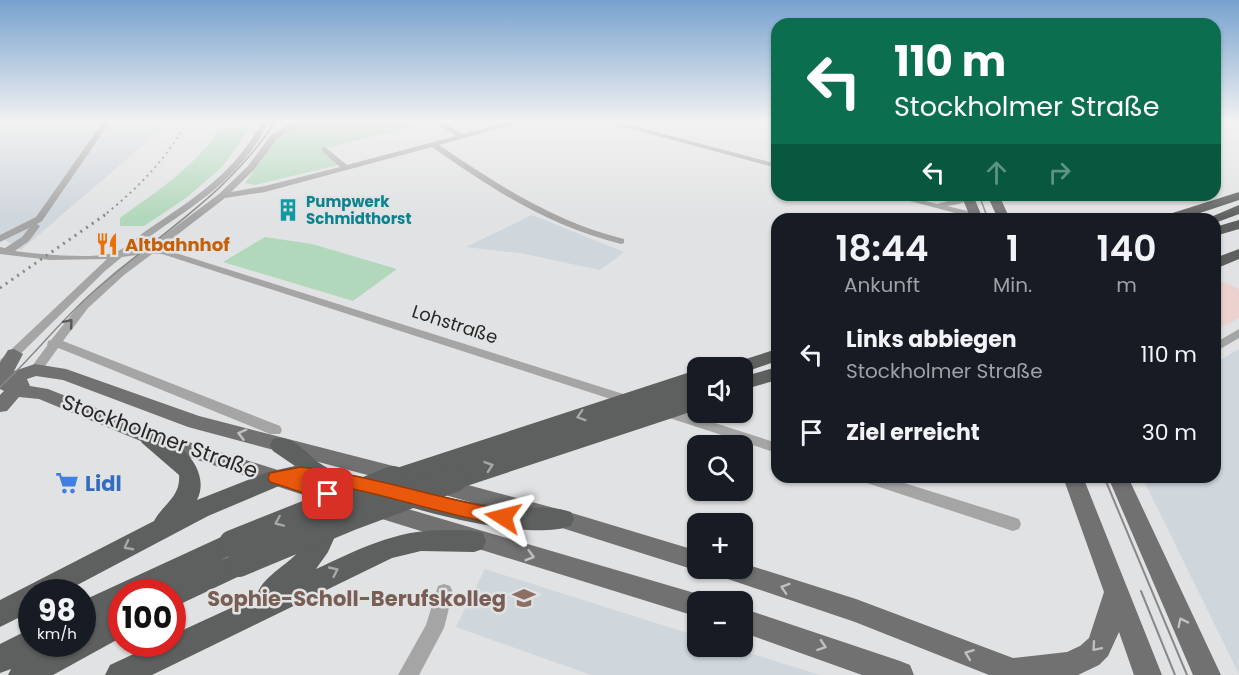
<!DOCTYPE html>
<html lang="de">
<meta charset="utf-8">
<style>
:root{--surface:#171b24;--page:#242831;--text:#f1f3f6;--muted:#9ea1a6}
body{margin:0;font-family:Poppins,sans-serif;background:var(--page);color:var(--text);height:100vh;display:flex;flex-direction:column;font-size:22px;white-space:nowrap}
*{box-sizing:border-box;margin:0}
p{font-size:20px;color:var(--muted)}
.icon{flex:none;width:33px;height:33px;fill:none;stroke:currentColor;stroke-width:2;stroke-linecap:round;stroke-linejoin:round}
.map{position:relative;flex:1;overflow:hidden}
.details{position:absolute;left:771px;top:213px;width:450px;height:270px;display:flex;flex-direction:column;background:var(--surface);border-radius:18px;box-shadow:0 2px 4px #0004}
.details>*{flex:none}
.banner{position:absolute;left:771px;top:18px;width:450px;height:183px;border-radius:18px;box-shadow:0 2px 4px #0004;background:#0b6e4f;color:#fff;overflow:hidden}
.buttons{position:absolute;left:687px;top:357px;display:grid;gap:12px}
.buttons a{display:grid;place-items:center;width:66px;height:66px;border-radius:12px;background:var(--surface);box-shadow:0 2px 4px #0004;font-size:30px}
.speed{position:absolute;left:18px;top:579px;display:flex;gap:12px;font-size:30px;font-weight:700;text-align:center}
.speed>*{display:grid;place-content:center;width:78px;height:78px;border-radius:50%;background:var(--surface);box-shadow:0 2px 4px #0004;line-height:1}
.speed small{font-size:15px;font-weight:400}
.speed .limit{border:9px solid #d22;background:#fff;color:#111}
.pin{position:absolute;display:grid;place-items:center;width:51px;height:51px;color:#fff;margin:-26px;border-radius:12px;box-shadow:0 3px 9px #0006}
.me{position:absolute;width:66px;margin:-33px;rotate:279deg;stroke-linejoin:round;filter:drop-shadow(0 0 4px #0008)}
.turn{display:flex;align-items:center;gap:21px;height:126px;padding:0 24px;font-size:27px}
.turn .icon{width:78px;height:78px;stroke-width:2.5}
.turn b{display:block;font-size:42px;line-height:51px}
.lanes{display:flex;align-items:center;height:57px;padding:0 24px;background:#0003;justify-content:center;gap:30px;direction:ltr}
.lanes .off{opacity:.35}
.eta{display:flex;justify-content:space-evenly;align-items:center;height:102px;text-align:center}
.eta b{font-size:36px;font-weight:600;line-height:42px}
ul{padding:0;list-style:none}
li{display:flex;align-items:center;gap:18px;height:78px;padding:0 24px}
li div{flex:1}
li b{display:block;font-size:22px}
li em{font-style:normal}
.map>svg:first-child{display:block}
.commercial{fill:#ecd1cf}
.built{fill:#cfd6dc}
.green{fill:#b2d8bb}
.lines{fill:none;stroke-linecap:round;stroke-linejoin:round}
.minor{fill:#a4a5a4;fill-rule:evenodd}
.major{fill:#717171;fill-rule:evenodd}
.highway{fill:#5e5f5f;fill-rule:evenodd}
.tram-far1{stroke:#88898a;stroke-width:1.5}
.tram{stroke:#88898a;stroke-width:2}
.rail-far1{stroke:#88898a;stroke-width:2;stroke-dasharray:2 4;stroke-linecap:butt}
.rail{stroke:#88898a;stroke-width:3;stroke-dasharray:2 5;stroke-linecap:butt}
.highway-bridge-far1{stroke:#5e5f5f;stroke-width:20}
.highway-bridge{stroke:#5e5f5f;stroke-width:26}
.oneway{stroke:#59595a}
.oneway2{stroke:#a6a7a8}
.oneway3{stroke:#bfc0c1}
.route{fill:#ea580c;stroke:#983908;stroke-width:1.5}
.labels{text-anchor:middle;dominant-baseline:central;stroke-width:5;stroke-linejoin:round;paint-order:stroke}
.far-culture-label{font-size:15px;font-weight:bold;fill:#0d838f;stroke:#e1e2e3;text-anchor:start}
.food-label{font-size:18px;font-weight:bold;fill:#c56008;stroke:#e1e2e3;text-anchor:start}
.street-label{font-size:18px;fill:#272728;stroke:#e1e2e3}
.near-street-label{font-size:21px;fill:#272728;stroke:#e1e2e3}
.near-shop-label{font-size:21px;font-weight:bold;fill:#366cbe;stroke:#e1e2e3;text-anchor:start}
.near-education-label{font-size:21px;font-weight:bold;fill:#785e54;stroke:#e1e2e3;text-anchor:end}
</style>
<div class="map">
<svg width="1239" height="675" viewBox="0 0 1239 675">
<rect width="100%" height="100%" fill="#e1e2e3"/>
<path class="commercial" d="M1215,278L1239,289V318L1215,331Z"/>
<path class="built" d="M0,122H166L162,129L21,250L0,237Z
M532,215L624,252L600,270L520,253L466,247Z
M1239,349V674L1142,477H1215V363Z
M485,569L697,636L698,646L730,647L820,675H591L456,627Z"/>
<path class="green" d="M303,122H431L322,149L338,165L255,185L245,183L276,141Z
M252,126L222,167L186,198L144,226H120V218C154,193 196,167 218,130Z
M265,237L312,244L397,269L353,301L223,262Z"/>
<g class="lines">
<path class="minor" d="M103,122H110L42,221L37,224L40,226L29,241L15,251C36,254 98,260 116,252C128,247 139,235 150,228C196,197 235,172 262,122H269C235,188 187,207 132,250L147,248L219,194L248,166L271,135L294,122H302L277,139L254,170L231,192L265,186L340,167L322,151V147H325L347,165L456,136L434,122H442L463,134L510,122H522L439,145C498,185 555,222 624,239V243L621,244C546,225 494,190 432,147L265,192L225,198L160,248L636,398L638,401L636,404H626L162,254H152L124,275L88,308L63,341L280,426L282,430L280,434H270L61,349L58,348L40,373H30L29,370L47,346L48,341L51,340L80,304L116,271L137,255L122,257L105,271L4,370L0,371V360L107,259L50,260L0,254V247L5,248L22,237L29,228L0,242V235L36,217Z
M606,122H618L777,164V168Z
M887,195H902L937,204L971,195L972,197C965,203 956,205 947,206L992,217L994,219H978Z
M1239,329V338L1215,352V343Z
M665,407L777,443V453L660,415L658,412L660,409Z
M858,477H885L1013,517L1019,519L1021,524L1019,529L1013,531L861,481Z
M444,584L450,586L453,592L444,628L419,675H398L426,625L438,586Z"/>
<path class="major" d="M961,195H973L983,219H971Z
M987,195H999L1010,219H998Z
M14,349L23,354L14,371L35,364L66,369L199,416L401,468L408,470L411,476L408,482L401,484L188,427L63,380L36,376L27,379L30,386L48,389L157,432L351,493L354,499L351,505L343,508L143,442L39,399L19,397L7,411L0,412V395L4,391L0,389V363L8,350Z
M438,477L562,510L698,551V568H706L698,571L562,528L431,491L427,485L431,479Z
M1063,477H1083L1162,675H1134L1119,632L1108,656L1099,665L1078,675H989L855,622L716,575L712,568H742V563L856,599L1013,658L1067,652L1080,646L1089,638L1104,592Z
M1108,477H1128L1221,675H1193Z
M374,499L698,594L707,598L708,602H698V617L366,514L363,508L366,502Z
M742,608L900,661L910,665L914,675H862L742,632Z"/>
<path class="highway" d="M1239,192V200L1182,219H1161L1163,216Z
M1239,205V214L1215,223V219H1206Z
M1239,220V229L1215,236V227Z
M1239,249V259L1215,269V258Z
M777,349V361L742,373V368H728L730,364Z
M777,367V380L742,390V377Z
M150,429C178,438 212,470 197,500L268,472L295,466L273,451L270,445L273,439C294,433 308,457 324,466C338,475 367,476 383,482L387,488L383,494L375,497L313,483L279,486L208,516L64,592H32V611L0,627V600L154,521C163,504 181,497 179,475L142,443L139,437L142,431Z
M405,487C438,495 472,504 506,507C526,509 551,505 571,512L574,519L571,526C530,540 438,516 397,503L393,496L397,489Z
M329,513L338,516L341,523L328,552L316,569C359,549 398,529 446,530C459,530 471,529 483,533L486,541L483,549L474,552L421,551L392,558L152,675H105L110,665L155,644H172V635L259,595L258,592C265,575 289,564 301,549C311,537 315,518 329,513Z
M232,532L241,535L245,543L241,551L221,560L239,553L248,556L252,564L248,572L172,608V592H160L162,588L153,592H122V637L53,675H8L11,669L0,673V644L32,628V644H46L43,648L53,644H82V601Z"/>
<path class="tram-far1" d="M979,195L988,219
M0,387C33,357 59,322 93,292C157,235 227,196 275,122
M1104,477L1106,481"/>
<path class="tram" d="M1105,479L1187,675
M1141,591L1175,675"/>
<path class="rail-far1" d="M107,213C140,186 166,159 187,122"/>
<path class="rail" d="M0,288L109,212"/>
<path class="highway-bridge-far1" d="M389,481L698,380
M450,481L698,399"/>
<path class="highway-bridge" d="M232,543L393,479
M239,564L352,517L454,479"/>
</g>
<defs><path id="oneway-chevron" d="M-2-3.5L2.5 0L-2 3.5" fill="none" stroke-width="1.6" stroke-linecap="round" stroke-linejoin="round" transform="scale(1.5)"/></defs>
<use class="oneway" href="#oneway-chevron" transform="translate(69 323) rotate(-50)"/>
<g class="oneway2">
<use href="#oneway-chevron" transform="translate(581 416) rotate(163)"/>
<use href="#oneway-chevron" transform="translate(489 466) rotate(-19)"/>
<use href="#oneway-chevron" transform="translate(279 522) rotate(157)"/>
<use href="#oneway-chevron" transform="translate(128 546) rotate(152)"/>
<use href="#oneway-chevron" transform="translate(334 571) rotate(-25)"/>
</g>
<g class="oneway3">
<use href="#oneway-chevron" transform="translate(242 434) rotate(-165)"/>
<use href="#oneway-chevron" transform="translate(530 556) rotate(16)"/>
<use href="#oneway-chevron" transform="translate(785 588) rotate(-162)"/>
<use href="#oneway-chevron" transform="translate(1182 622) rotate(-116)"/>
<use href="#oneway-chevron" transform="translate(822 646) rotate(19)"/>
<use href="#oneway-chevron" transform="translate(1096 647) rotate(131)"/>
<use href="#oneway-chevron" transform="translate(969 654) rotate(-159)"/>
</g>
<linearGradient id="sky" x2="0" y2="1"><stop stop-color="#77a2ce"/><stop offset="0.56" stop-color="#f2f2f2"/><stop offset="1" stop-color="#f2f2f2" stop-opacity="0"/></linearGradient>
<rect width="1239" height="217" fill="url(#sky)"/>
<path class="route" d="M301,467C370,475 435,498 503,510L509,512L512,517L509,523L503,525C438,514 376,490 312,482L334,489L337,494L334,499L328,501L270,482L268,478L270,473Z"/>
<defs>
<g id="building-bare" transform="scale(1.8)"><path d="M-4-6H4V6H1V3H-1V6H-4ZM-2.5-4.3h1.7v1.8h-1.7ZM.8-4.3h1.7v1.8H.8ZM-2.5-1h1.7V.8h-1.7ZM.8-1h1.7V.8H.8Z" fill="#0f9aa8" stroke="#e1e2e3" stroke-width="2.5" paint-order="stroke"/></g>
<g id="restaurant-bare" transform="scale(1.8)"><path d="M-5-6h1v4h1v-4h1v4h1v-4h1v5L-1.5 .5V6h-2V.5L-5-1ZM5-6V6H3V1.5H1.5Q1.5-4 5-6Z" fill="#e8710a" stroke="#e1e2e3" stroke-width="2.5" paint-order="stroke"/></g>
<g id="supermarket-bare" transform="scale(1.8)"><path d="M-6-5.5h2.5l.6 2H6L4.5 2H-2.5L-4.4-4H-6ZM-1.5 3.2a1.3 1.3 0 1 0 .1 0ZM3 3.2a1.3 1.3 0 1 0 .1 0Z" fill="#3f7fe0" stroke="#e1e2e3" stroke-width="2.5" paint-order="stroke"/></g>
<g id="school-bare" transform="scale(1.8)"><path d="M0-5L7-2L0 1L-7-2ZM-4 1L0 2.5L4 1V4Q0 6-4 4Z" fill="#8d6e63" stroke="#e1e2e3" stroke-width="2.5" paint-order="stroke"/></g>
</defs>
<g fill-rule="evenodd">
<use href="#building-bare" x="288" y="210"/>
<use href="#restaurant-bare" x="107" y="244"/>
<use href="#supermarket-bare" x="67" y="483"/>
<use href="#school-bare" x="524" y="598"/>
</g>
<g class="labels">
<g class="far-culture-label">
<text x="306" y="201">Pumpwerk<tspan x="306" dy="17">Schmidthorst</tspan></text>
</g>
<g class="food-label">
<text x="125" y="244">Altbahnhof</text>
</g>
<g class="street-label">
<text transform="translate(455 324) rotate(18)">Lohstraße</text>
</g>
<g class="near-street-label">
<text transform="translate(160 436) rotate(20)">Stockholmer Straße</text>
</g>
<g class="near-shop-label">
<text x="85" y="483">Lidl</text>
</g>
<g class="near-education-label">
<text x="506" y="598">Sophie-Scholl-Berufskolleg</text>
</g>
</g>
</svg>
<div class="buttons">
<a><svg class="icon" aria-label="sound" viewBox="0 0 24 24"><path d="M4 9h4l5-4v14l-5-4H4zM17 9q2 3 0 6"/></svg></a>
<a><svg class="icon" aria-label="search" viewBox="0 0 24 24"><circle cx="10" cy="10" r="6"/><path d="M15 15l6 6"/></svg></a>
<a>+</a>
<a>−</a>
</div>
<div class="speed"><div>98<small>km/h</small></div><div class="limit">100</div></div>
<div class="pin" style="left:328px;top:494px;background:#d93025"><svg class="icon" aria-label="arrive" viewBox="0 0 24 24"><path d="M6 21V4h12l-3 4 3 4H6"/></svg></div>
<svg class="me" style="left:503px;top:517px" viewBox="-20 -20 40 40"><path d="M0-17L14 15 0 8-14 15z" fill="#ea580c" stroke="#fff" stroke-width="4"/></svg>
<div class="banner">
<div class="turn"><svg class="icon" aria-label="left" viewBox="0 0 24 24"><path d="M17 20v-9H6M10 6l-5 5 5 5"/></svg><div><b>110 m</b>Stockholmer Straße</div></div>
<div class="lanes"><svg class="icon" aria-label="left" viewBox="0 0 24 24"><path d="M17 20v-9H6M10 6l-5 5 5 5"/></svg><svg class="icon off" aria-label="ahead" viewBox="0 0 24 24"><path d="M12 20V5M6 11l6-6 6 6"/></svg><svg class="icon off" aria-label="right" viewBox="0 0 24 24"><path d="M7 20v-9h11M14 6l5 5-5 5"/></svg></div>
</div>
<section class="details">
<div class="eta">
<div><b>18:44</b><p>Ankunft</p></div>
<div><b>1</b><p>Min.</p></div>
<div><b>140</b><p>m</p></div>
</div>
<ul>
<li><svg class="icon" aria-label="left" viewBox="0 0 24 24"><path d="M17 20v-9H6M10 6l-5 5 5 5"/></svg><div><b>Links abbiegen</b><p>Stockholmer Straße</p></div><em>110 m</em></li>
<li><svg class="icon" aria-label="arrive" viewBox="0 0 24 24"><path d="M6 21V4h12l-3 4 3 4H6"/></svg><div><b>Ziel erreicht</b></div><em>30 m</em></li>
</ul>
</section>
</div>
